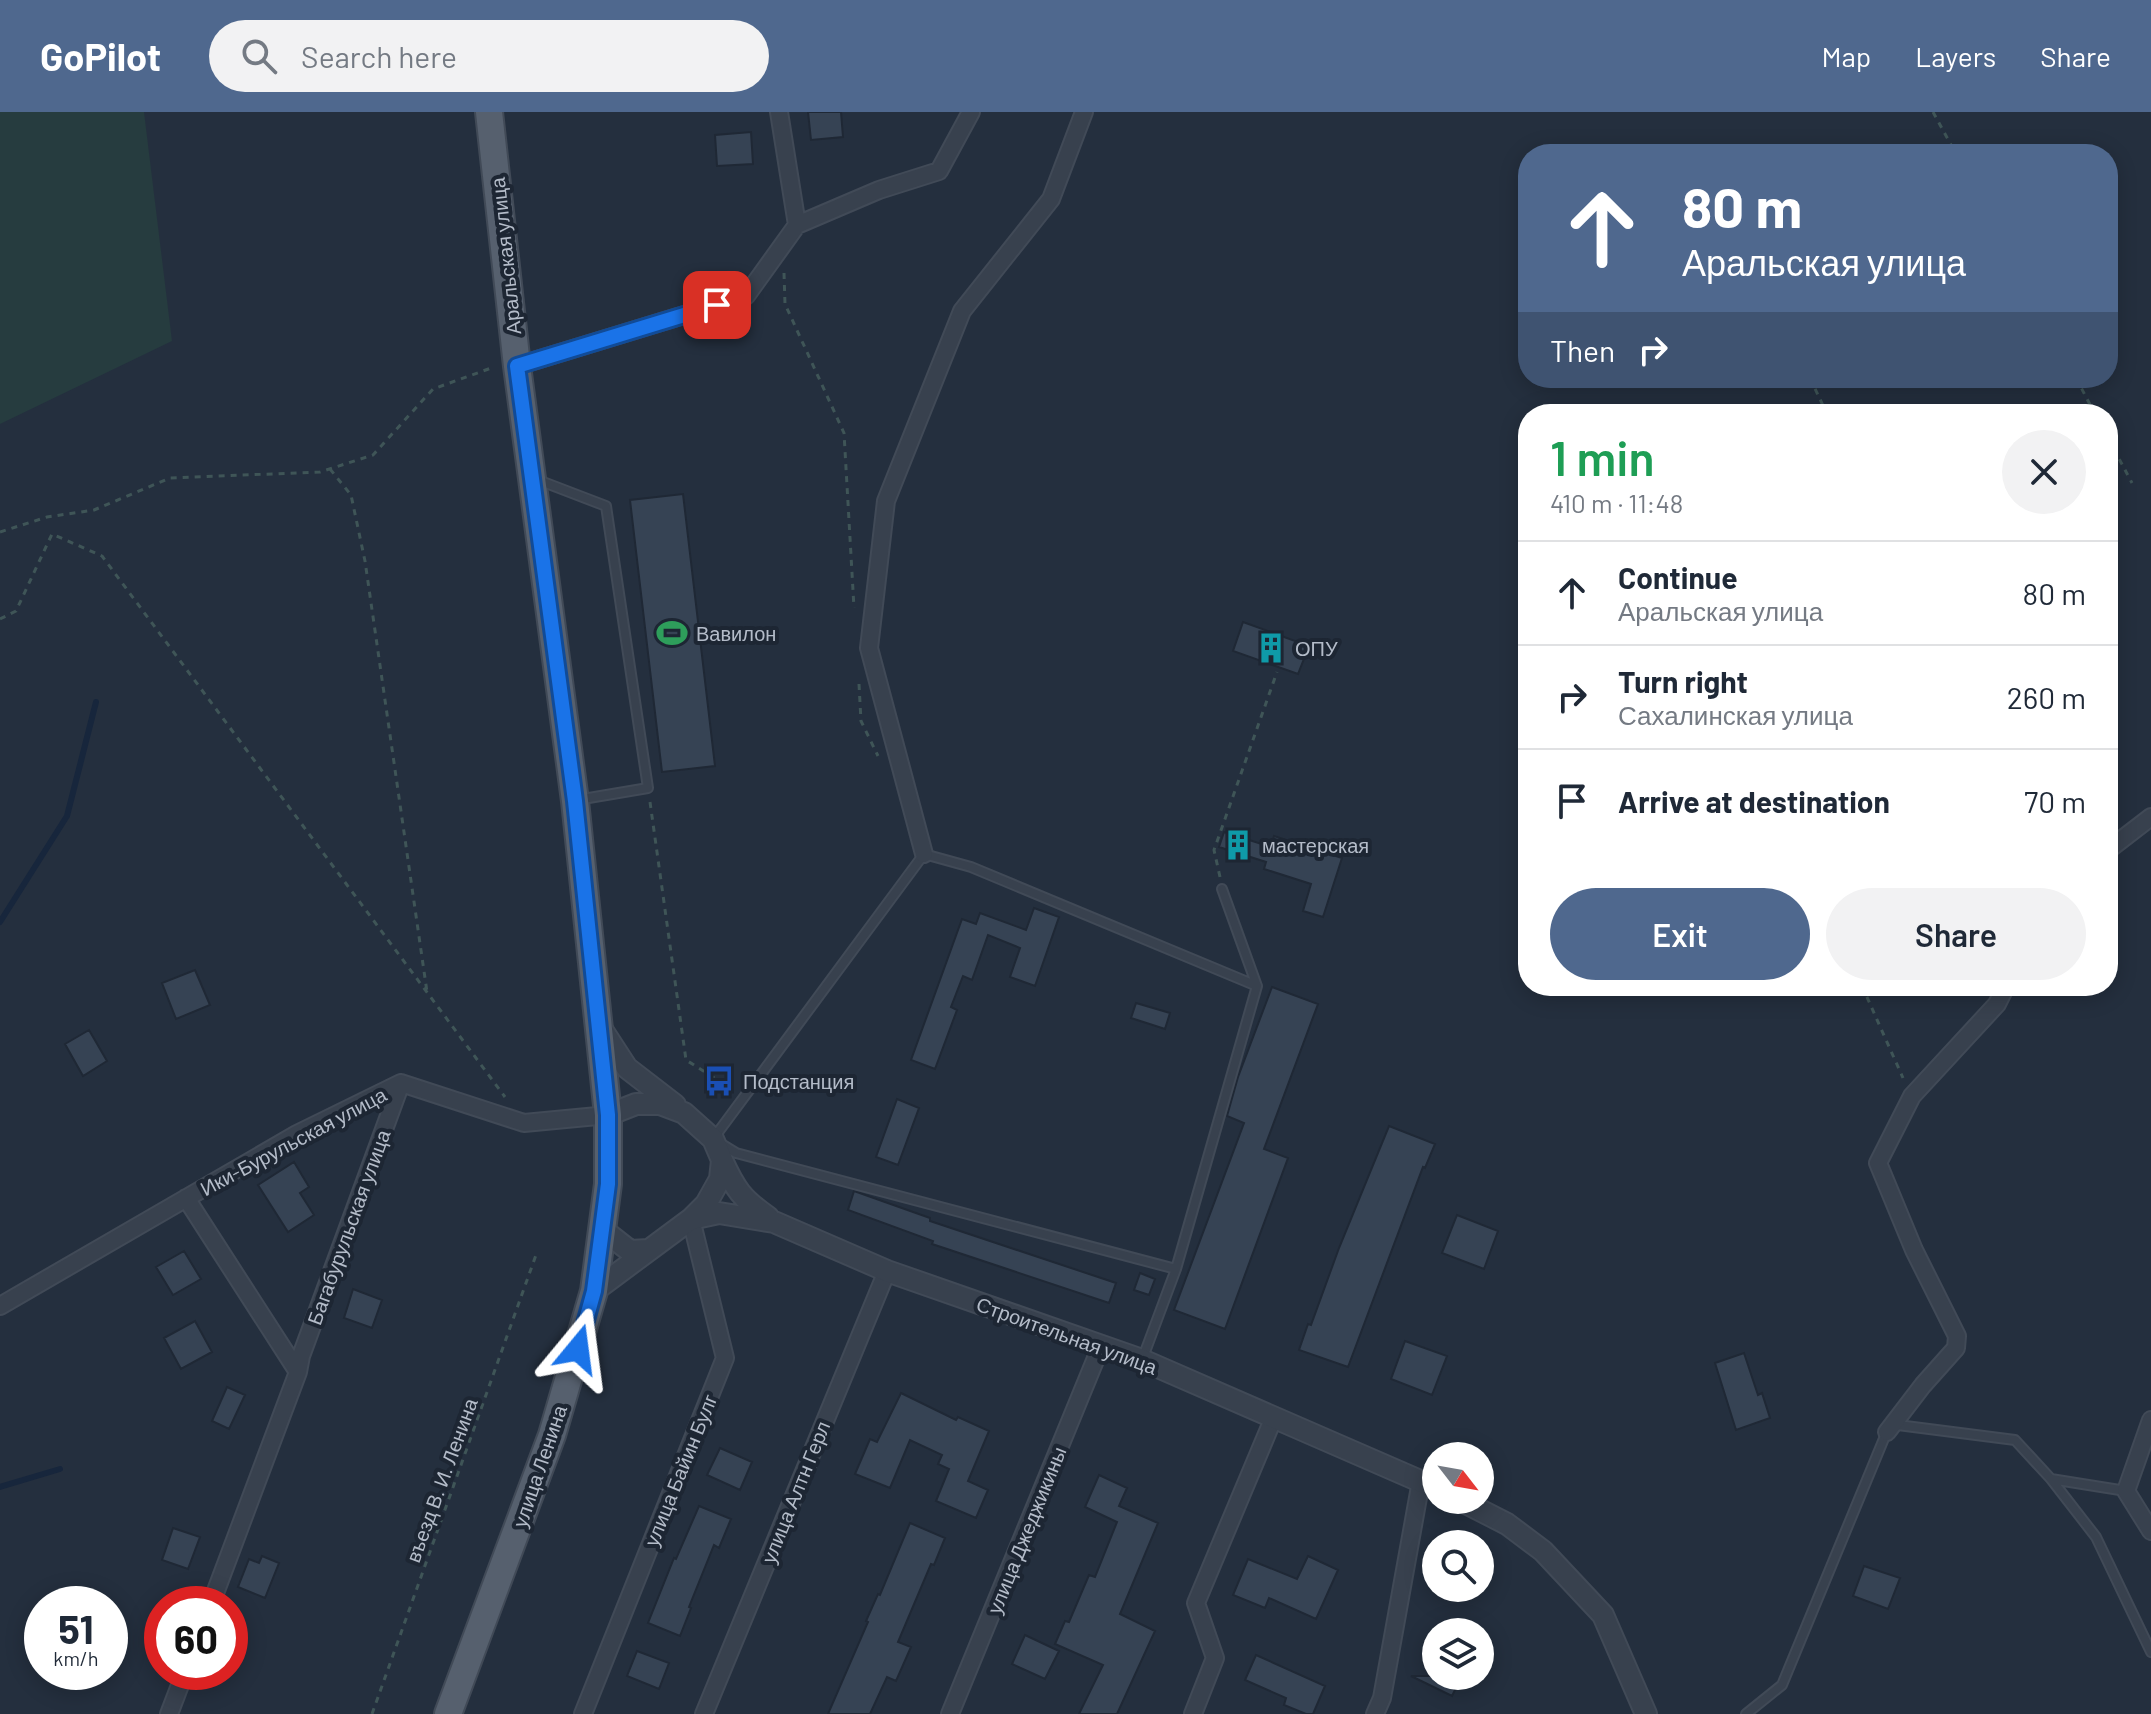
<!DOCTYPE html>
<meta charset="utf-8">
<style>
:root{--surface:#fff;--page:#f2f2f3;--text:#1f2937;--muted:#747a83;--line:#e0e1e3;--accent:#4f688e}
body{margin:0;font-family:Barlow,sans-serif;background:var(--page);color:var(--text);height:100vh;display:flex;flex-direction:column;font-size:30px;white-space:nowrap}
*{box-sizing:border-box;margin:0}
p{font-size:26px;color:var(--muted)}
.icon{flex:none;width:44px;height:44px;fill:none;stroke:currentColor;stroke-width:2;stroke-linecap:round;stroke-linejoin:round}
.map{position:relative;flex:1;overflow:hidden}
.sheet{position:absolute;left:1518px;top:292px;width:600px;height:592px;display:flex;flex-direction:column;background:var(--surface);border-radius:32px;box-shadow:0 4px 20px #0003}
.sheet>*{flex:none}
.guide{position:absolute;left:1518px;top:32px;width:600px;height:244px;border-radius:32px;box-shadow:0 4px 20px #0003;background:#4f688e;color:#fff;overflow:hidden}
.needle{width:52px;rotate:121deg}
.fabs{position:absolute;left:1422px;top:1330px;display:grid;gap:16px}
.fabs a{display:grid;place-items:center;width:72px;height:72px;border-radius:50%;background:var(--surface);box-shadow:0 4px 20px #0003;font-size:40px}
.speed{position:absolute;left:24px;top:1474px;display:flex;gap:16px;font-size:40px;font-weight:700;text-align:center}
.speed>*{display:grid;place-content:center;width:104px;height:104px;border-radius:50%;background:var(--surface);box-shadow:0 4px 20px #0003;line-height:1}
.speed small{font-size:20px;font-weight:400}
.speed .limit{border:12px solid #d22;background:#fff;color:#111}
.pin{position:absolute;display:grid;place-items:center;width:68px;height:68px;color:#fff;margin:-34px;border-radius:16px;box-shadow:0 4px 12px #0006}
.me{position:absolute;width:88px;margin:-44px;rotate:16deg;stroke-linejoin:round;filter:drop-shadow(0 0 6px #0008)}
.turn{display:flex;align-items:center;gap:28px;height:168px;padding:0 32px;font-size:36px}
.turn .icon{width:104px;height:104px;stroke-width:2.5}
.turn b{display:block;font-size:56px;line-height:68px}
.then{display:flex;align-items:center;height:76px;padding:0 32px;background:#0003;gap:16px;font-size:30px}
.round{display:grid;place-items:center;flex:none;width:84px;height:84px;border-radius:42px;background:var(--page)}
.summary{display:flex;align-items:center;justify-content:space-between;height:136px;padding:0 32px}
h1{font-size:48px;font-weight:600;line-height:60px;color:#1e9e55}
.button{display:flex;gap:16px;margin-top:auto;padding:16px 32px}
.button a{flex:1;height:92px;border-radius:48px;background:var(--accent);color:#fff;font-size:32px;font-weight:600;line-height:92px;text-align:center}
.button a+a{background:var(--page);color:var(--text)}
ul{padding:0;list-style:none}
li{display:flex;align-items:center;gap:24px;height:104px;padding:0 32px;border-top:2px solid var(--line)}
li div{flex:1}
li b{display:block;font-size:30px}
li em{font-style:normal}
header{display:flex;align-items:center;gap:48px;box-sizing:border-box;height:112px;padding:0 40px;background:var(--accent);color:#fff}
header strong{font-size:38px}
nav{display:flex;gap:44px;margin-inline-start:auto;font-size:28px}
.search{width:560px;height:72px;background:var(--page);display:flex;align-items:center;gap:20px;box-sizing:border-box;padding:0 28px;border-radius:44px;color:var(--muted);font-size:30px}
.map>svg:first-child{display:block}
.green{fill:#263c3f}
.lines{fill:none;stroke-linecap:round;stroke-linejoin:round}
.stream{stroke:#17263c;stroke-width:6}
.building{fill:#364354;stroke:#1f2835;stroke-width:2}
.service-casing{stroke:#414a57;stroke-width:12}
.minor-casing{stroke:#414a57;stroke-width:20}
.tertiary-casing{stroke:#414a57;stroke-width:24}
.primary-casing{stroke:#414a57;stroke-width:30}
.path{stroke:#3f5557;stroke-width:3;stroke-dasharray:6 6;stroke-linecap:butt}
.service{stroke:#38414e;stroke-width:8}
.minor{stroke:#38414e;stroke-width:16}
.tertiary{stroke:#38414e;stroke-width:20}
.primary{stroke:#56606e;stroke-width:26}
.route-casing{stroke:#114b97;stroke-width:20}
.route{stroke:#1a73e8;stroke-width:14}
.labels{text-anchor:middle;dominant-baseline:central;stroke-width:8;stroke-linejoin:round;paint-order:stroke}
.street-label{font-size:20px;fill:#b4bcc9;stroke:#1d2633}
.poi-label{font-size:20px;fill:#b4bcc9;stroke:#1d2633;text-anchor:start}
</style>
<header>
<strong>GoPilot</strong>
<div class="search"><svg class="icon" aria-label="search" viewBox="0 0 24 24"><circle cx="10" cy="10" r="6"/><path d="M15 15l6 6"/></svg>Search here</div>
<nav><a>Map</a><a>Layers</a><a>Share</a></nav>
</header>
<div class="map">
<svg width="2151" height="1602" viewBox="0 0 2151 1602">
<rect width="100%" height="100%" fill="#242f3e"/>
<path class="green" d="M0,0H144L172,229L0,312Z"/>
<g class="lines">
<path class="stream" d="M0,810L67,704L96,590
M0,1375L60,1357"/>
</g>
<path class="building" d="M808,0H841L843,25L811,28Z
M751,20L753,52L717,54L715,23Z
M683,382L715,654L662,660L630,388Z
M1243,510L1309,534L1298,562L1233,539Z
M1224,720L1271,735L1274,724L1342,746L1323,805L1303,799L1311,772L1264,757L1266,750L1219,735Z
M1034,796L1059,805L1035,874L1010,865L1020,836L988,823L972,868L963,864L951,895L957,898L935,957L911,948L962,807L976,812L980,801L1026,818Z
M195,858L210,893L176,907L162,871Z
M1272,875L1318,892L1264,1037L1288,1046L1225,1217L1174,1198L1244,1011L1227,1004L1238,965Z
M1136,891L1170,901L1165,917L1131,906Z
M89,918L107,949L83,964L65,932Z
M897,987L919,996L898,1053L876,1045Z
M1389,1014L1435,1032L1425,1056L1423,1055L1348,1255L1299,1238L1308,1212L1311,1213L1339,1136Z
M294,1050L309,1075L300,1081L314,1103L288,1120L258,1073Z
M854,1079L930,1106V1109L1116,1171L1109,1191L932,1132L933,1129L848,1098Z
M1457,1103L1498,1119L1484,1157L1442,1141Z
M184,1139L201,1167L173,1183L156,1155Z
M1140,1161L1155,1167L1149,1183L1134,1178Z
M353,1177L382,1188L372,1216L344,1206Z
M195,1209L212,1240L181,1257L164,1226Z
M1405,1229L1447,1244L1432,1283L1391,1267Z
M1744,1241L1758,1283L1762,1281L1770,1306L1736,1318L1715,1251Z
M227,1275L245,1283L229,1317L212,1309Z
M901,1281L956,1308L958,1305L989,1319L968,1369L988,1378L976,1406L936,1389L949,1357L938,1352L942,1343L910,1328L890,1376L855,1362L870,1327L877,1330Z
M720,1336L752,1350L740,1378L707,1363Z
M1099,1363L1127,1376L1119,1394L1158,1411L1120,1502L1155,1519L1117,1602H1079L1103,1553L1055,1532L1065,1509L1069,1510L1089,1463L1095,1465L1117,1410L1085,1395Z
M699,1394L731,1407L719,1436L714,1433L689,1495L691,1496L680,1524L648,1511L674,1446L676,1447Z
M910,1411L945,1426L934,1453L931,1452L898,1530L911,1535L896,1569L887,1565L870,1602H828L868,1510L866,1509L878,1482L880,1483Z
M173,1416L200,1425L188,1457L162,1448Z
M262,1444L279,1451L265,1486L238,1475L249,1447L259,1451Z
M1308,1444L1338,1458L1316,1507L1269,1486L1265,1496L1233,1483L1248,1447L1297,1467Z
M1864,1454L1900,1466L1888,1497L1853,1484Z
M1025,1523L1059,1539L1045,1567L1012,1552Z
M637,1539L669,1551L659,1577L627,1564Z
M1256,1543L1325,1574L1313,1602H1306L1284,1593L1286,1586L1245,1568Z
M1411,1564H1462L1452,1584Z"/>
<g class="lines">
<g class="service-casing">
<path id="service" d="M538,368L606,394L648,676L577,688
M1176,1157L736,1041L713,1027L924,742L971,755L1257,874
M1142,1248L1176,1157L1257,874L1222,777
M2051,1367L2126,1379
M1746,1602L1782,1573L1890,1312L2015,1328L2051,1367L2096,1425L2151,1540"/>
</g>
<g class="minor-casing">
<path id="minor" d="M797,113L879,78L939,59L971,0
M517,254L746,184L797,113L779,0
M2108,738L2151,705
M924,742L869,536L886,389L962,199L1051,87L1084,0
M186,1086L298,1260
M0,1194L297,1022L401,971L524,1011L608,1003
M2151,1308L2126,1379L2151,1419
M1887,1320L1923,1273L1956,1236L1957,1224L1914,1138L1878,1051L1912,984L1997,892L2006,874
M211,1492L298,1260L301,1244L401,971
M169,1602L185,1560
M583,1602L725,1246L691,1107
M704,1602L887,1159
M950,1602L1101,1234
M1193,1602L1215,1546L1196,1491L1274,1305
M1375,1602L1382,1586L1421,1369"/>
</g>
<g class="tertiary-casing">
<path id="tertiary" d="M601,916L627,956L675,993
M722,1048C735,1077 742,1087 768,1105
M691,1107L719,1101L774,1110L887,1159L1142,1248L1436,1376
M602,1117L630,1139L649,1138
M594,1179L691,1107L706,1092L720,1067L722,1048L713,1027L684,1001L660,992H636L608,1003
M1460,1388L1507,1412L1543,1439L1603,1503L1646,1602"/>
</g>
<g class="primary-casing">
<path id="primary" d="M448,1602L552,1323L594,1179L608,1072V1003L575,689L517,254L489,0"/>
</g>
<path class="path" d="M1933,0L1956,42
M784,161L785,192L844,321L854,496
M1810,266L1827,302
M2076,266L2095,302
M1606,301V302
M2108,326L2132,371
M330,357L351,383L365,449L427,880
M0,420L47,405L94,398L170,366L320,360L373,343L433,277L494,255
M0,507L16,499L52,422L102,444L505,985
M859,572L861,609L878,644
M650,690L686,948L719,969
M1220,765L1214,738L1277,560
M1862,874L1903,966
M372,1602L536,1143"/>
<use href="#service" class="service"/>
<use href="#minor" class="minor"/>
<use href="#tertiary" class="tertiary"/>
<use href="#primary" class="primary"/>
</g>
<g class="lines">
<g class="route-casing">
<path id="route" d="M578,1237L594,1179L608,1072V1003L575,689L517,254L717,193"/>
</g>
<use href="#route" class="route"/>
</g>
<defs>
<g id="stadium-bare" transform="scale(2.4)"><path d="M0-5a6.5 5 0 1 0 0 10a6.5 5 0 1 0 0-10ZM-3.5-1.8h7v3.6h-7Z" fill="#2e9e5b" stroke="#1d2633" stroke-width="2.5" paint-order="stroke"/></g>
<g id="building-bare" transform="scale(2.4)"><path d="M-4-6H4V6H1V3H-1V6H-4ZM-2.5-4.3h1.7v1.8h-1.7ZM.8-4.3h1.7v1.8H.8ZM-2.5-1h1.7V.8h-1.7ZM.8-1h1.7V.8H.8Z" fill="#0f9aa8" stroke="#1d2633" stroke-width="2.5" paint-order="stroke"/></g>
<g id="bus-bare" transform="scale(2.4)"><path d="M-5-6H5V4H4V6H2V4H-2V6H-4V4H-5ZM-3.5-4V0h7V-4ZM-3.5 1.2v1.5H-2V1.2ZM2 1.2v1.5H3.5V1.2Z" fill="#1a4fb4" stroke="#1d2633" stroke-width="2.5" paint-order="stroke"/></g>
</defs>
<g fill-rule="evenodd">
<use href="#stadium-bare" x="672" y="521"/>
<use href="#building-bare" x="1271" y="536"/>
<use href="#building-bare" x="1238" y="733"/>
<use href="#bus-bare" x="719" y="969"/>
</g>
<g class="labels">
<g class="street-label">
<text transform="translate(505 144) rotate(-96)">Аральская улица</text>
<text transform="translate(293 1029) rotate(-28)">Ики-Бурульская улица</text>
<text transform="translate(348 1115) rotate(-70)">Багабурульская улица</text>
<text transform="translate(1067 1223) rotate(20)">Строительная улица</text>
<text transform="translate(539 1354) rotate(-71)">улица Ленина</text>
<text transform="translate(680 1358) rotate(-68)">улица Байин Булг</text>
<text transform="translate(441 1368) rotate(-70)">въезд В. И. Ленина</text>
<text transform="translate(795 1380) rotate(-68)">улица Алтн Герл</text>
<text transform="translate(1026 1418) rotate(-68)">улица Джеджикины</text>
</g>
<g class="poi-label">
<text x="696" y="521">Вавилон</text>
<text x="1295" y="536">ОПУ</text>
<text x="1262" y="733">мастерская</text>
<text x="743" y="969">Подстанция</text>
</g>
</g>
</svg>
<div class="fabs">
<a><svg class="needle" viewBox="-14 -14 28 28"><path d="M0-13l5 13h-10z" fill="#e53935"/><path d="M0 13l5-13h-10z" fill="#747a83"/></svg></a>
<a><svg class="icon" aria-label="search" viewBox="0 0 24 24"><circle cx="10" cy="10" r="6"/><path d="M15 15l6 6"/></svg></a>
<a><svg class="icon" aria-label="layers" viewBox="0 0 24 24"><path d="M12 4l9 5-9 5-9-5zM3 14l9 5 9-5"/></svg></a>
</div>
<div class="speed"><div>51<small>km/h</small></div><div class="limit">60</div></div>
<div class="pin" style="left:717px;top:193px;background:#d93025"><svg class="icon" aria-label="arrive" viewBox="0 0 24 24"><path d="M6 21V4h12l-3 4 3 4H6"/></svg></div>
<svg class="me" style="left:578px;top:1237px" viewBox="-20 -20 40 40"><path d="M0-17L14 15 0 8-14 15z" fill="#1a73e8" stroke="#fff" stroke-width="4"/></svg>
<div class="guide">
<div class="turn"><svg class="icon" aria-label="ahead" viewBox="0 0 24 24"><path d="M12 20V5M6 11l6-6 6 6"/></svg><div><b>80 m</b>Аральская улица</div></div>
<div class="then">Then<svg class="icon" aria-label="right" viewBox="0 0 24 24"><path d="M7 20v-9h11M14 6l5 5-5 5"/></svg></div>
</div>
<section class="sheet">
<div class="summary"><div><h1>1 min</h1><p>410 m · 11:48</p></div><a class="round"><svg class="icon" aria-label="close" viewBox="0 0 24 24"><path d="M6 6l12 12M18 6L6 18"/></svg></a></div>
<ul>
<li><svg class="icon" aria-label="ahead" viewBox="0 0 24 24"><path d="M12 20V5M6 11l6-6 6 6"/></svg><div><b>Continue</b><p>Аральская улица</p></div><em>80 m</em></li>
<li><svg class="icon" aria-label="right" viewBox="0 0 24 24"><path d="M7 20v-9h11M14 6l5 5-5 5"/></svg><div><b>Turn right</b><p>Сахалинская улица</p></div><em>260 m</em></li>
<li><svg class="icon" aria-label="arrive" viewBox="0 0 24 24"><path d="M6 21V4h12l-3 4 3 4H6"/></svg><div><b>Arrive at destination</b></div><em>70 m</em></li>
</ul>
<div class="button"><a>Exit</a><a>Share</a></div>
</section>
</div>
